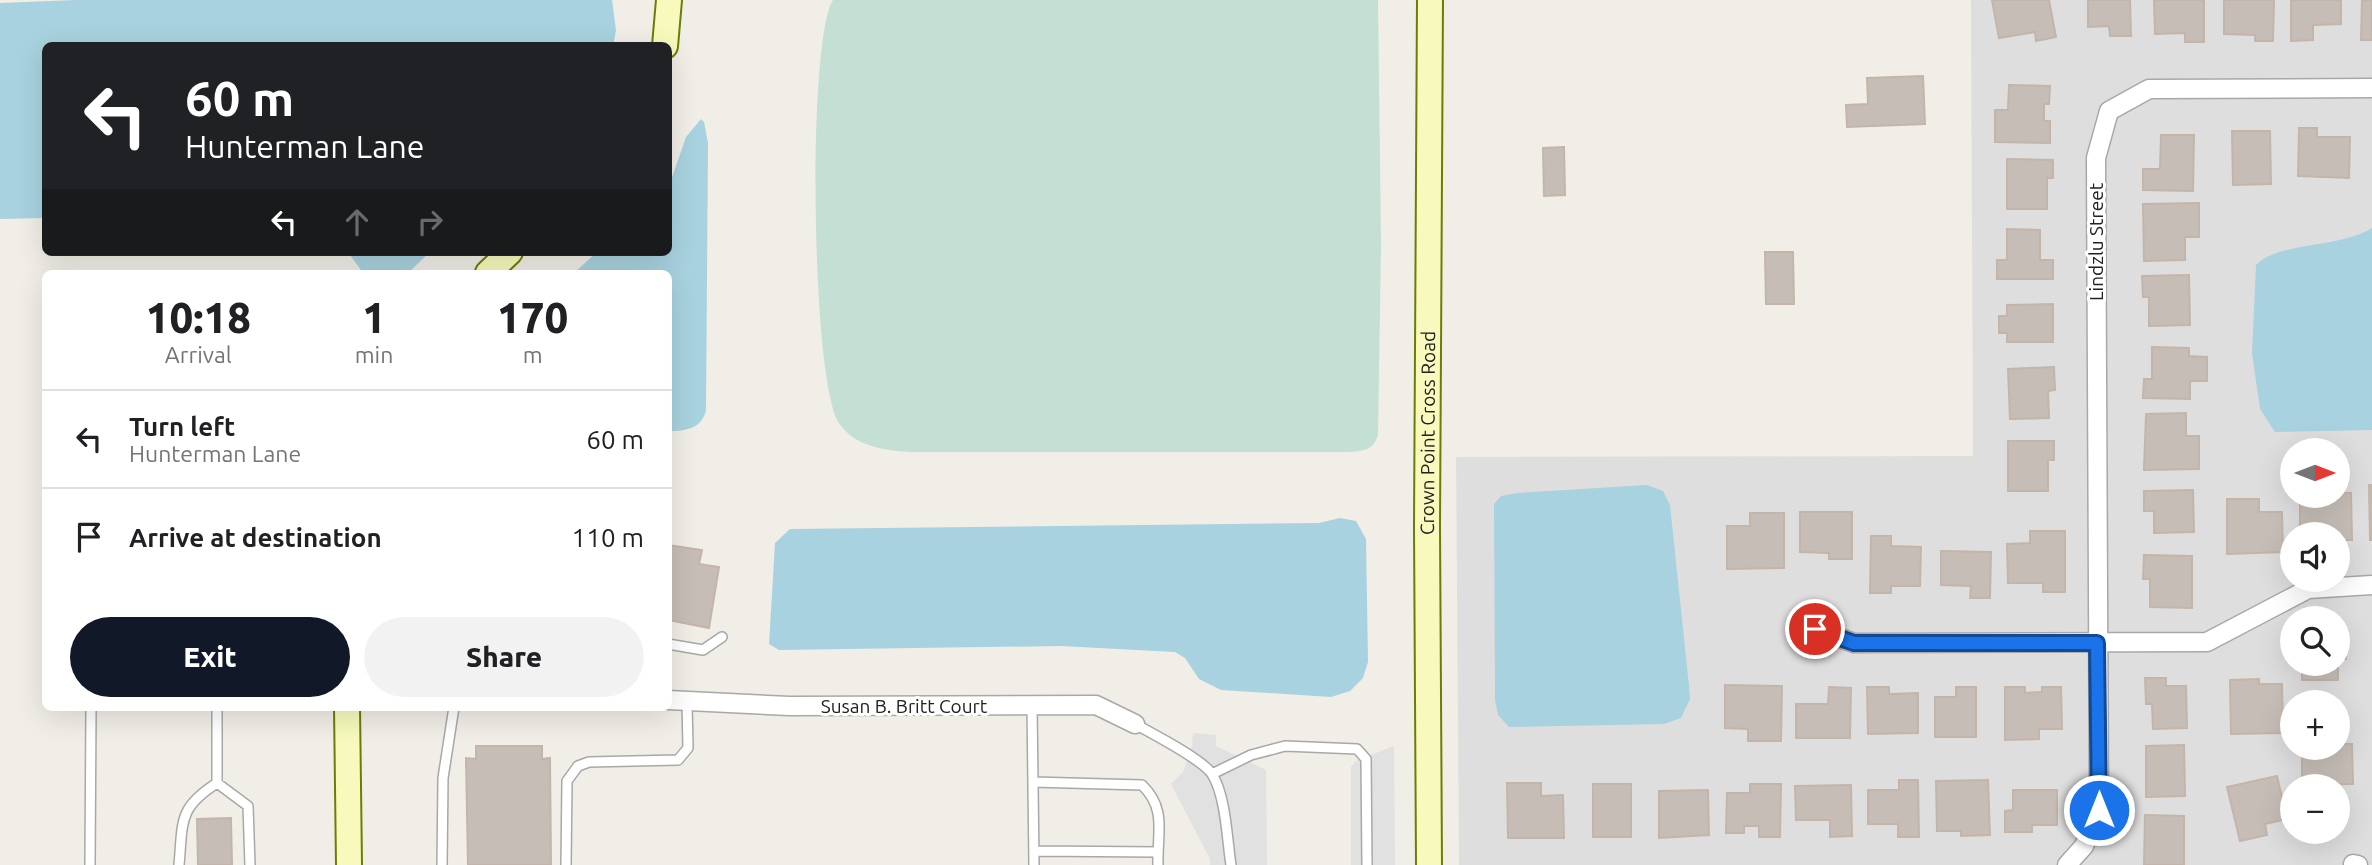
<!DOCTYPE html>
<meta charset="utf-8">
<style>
:root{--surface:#fff;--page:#f2f2f2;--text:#202124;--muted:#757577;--line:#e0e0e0;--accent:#111827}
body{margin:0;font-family:Ubuntu,sans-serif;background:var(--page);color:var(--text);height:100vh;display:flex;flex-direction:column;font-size:26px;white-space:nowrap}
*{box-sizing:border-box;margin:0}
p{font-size:23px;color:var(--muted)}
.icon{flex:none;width:38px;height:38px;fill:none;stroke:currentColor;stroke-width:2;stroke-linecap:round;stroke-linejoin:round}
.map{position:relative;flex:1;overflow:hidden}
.panel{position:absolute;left:42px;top:270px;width:630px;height:441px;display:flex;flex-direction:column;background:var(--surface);border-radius:10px;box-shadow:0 7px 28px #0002}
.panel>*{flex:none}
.hud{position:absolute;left:42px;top:42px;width:630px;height:214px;border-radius:10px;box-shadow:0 7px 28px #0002;background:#202124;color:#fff;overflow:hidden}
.needle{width:46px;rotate:90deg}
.tools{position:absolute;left:2280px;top:438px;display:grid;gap:14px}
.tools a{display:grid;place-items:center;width:70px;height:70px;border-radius:50%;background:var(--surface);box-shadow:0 7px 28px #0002;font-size:35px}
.pin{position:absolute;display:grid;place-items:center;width:60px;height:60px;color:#fff;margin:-30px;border:4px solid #fff;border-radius:50%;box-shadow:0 2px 7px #0007}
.me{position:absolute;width:77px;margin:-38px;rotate:0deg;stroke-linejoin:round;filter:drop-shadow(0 0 5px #0008)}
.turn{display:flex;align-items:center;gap:24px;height:147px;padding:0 28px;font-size:32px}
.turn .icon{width:91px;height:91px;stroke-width:2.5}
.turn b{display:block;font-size:49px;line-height:60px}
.lanes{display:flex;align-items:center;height:66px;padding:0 28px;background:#0003;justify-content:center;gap:35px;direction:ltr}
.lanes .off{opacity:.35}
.eta{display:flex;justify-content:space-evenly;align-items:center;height:119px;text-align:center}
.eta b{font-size:42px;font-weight:800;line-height:49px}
.button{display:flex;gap:14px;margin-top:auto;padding:14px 28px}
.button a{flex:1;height:80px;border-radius:42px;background:var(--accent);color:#fff;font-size:28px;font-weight:800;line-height:80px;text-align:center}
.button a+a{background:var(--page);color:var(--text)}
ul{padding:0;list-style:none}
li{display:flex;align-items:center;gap:21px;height:98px;padding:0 28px;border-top:2px solid var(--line)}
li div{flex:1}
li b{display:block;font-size:26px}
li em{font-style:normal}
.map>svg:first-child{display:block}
.residential{fill:#dfdede;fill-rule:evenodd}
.wetland{fill:#c4dfd3}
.parking{fill:#e1e1e1}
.water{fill:#a8d2df}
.building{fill:#c6beb6;stroke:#c3b5a9;stroke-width:2}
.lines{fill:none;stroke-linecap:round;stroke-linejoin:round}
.lane-casing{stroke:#a8a8a8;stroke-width:12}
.street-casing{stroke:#a8a8a8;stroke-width:21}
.secondary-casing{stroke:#6e7c04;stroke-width:28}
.lane{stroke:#fff;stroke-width:9}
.street{stroke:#fff;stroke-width:18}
.secondary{stroke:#f7fabc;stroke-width:24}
.route-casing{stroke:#114b97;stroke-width:18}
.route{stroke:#1a73e8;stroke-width:12}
.labels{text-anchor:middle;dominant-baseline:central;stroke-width:6;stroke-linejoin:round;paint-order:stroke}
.street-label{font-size:19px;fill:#212121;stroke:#fff}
</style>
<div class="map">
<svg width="2372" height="865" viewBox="0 0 2372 865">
<rect width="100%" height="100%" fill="#f1eee7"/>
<path class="residential" d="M1971,0H2372V865H1459L1456,457L1973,456ZM2292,450H2338V495H2292ZM2292,534H2338V579H2292ZM2292,618H2338V663H2292ZM2292,702H2338V747H2292ZM2292,786H2338V831H2292Z"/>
<path class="wetland" d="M833,0H1378L1381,245L1378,435C1373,451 1363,451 1347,452H910C884,450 855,447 839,423C811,381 807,41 833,0Z"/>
<path class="parking" d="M1193,733L1216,735V746L1266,770L1267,865H1210V859L1171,784L1183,772L1192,746Z
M1394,746L1395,865H1351V767L1356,761Z"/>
<path class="water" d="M76,0H612L616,30L613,46H46L45,218L0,219V3Z
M701,119L704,122L708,143L706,410C702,429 685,431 669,431L668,273H574L597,252H668L669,186L686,137Z
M2372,228V430L2275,432L2260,409L2252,353L2256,265C2277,242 2341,248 2372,228Z
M348,252H430L408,273H363Z
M1647,485L1663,491L1670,505L1689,686L1690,699L1681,718L1664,724L1509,727L1498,715L1495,700L1494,504L1501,496L1517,493Z
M1340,518L1356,521L1366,539L1368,662L1363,678L1350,691L1331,697L1221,690L1199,679L1185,658L1175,652L1061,646L779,650L769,644L775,543L790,529L1319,523Z"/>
<path class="building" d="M1992,0H2049L2056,37L2036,41L2035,32L1999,38Z
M2088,0H2130L2131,36H2110L2109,26L2088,27Z
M2154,0H2204V42H2185V33L2155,34Z
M2224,0H2274L2273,41H2255V35L2224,34Z
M2291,0H2341V24L2313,25V40L2291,41Z
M2362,0H2372V40H2361Z
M1923,76L1925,124L1847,127L1846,105L1868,104L1867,78Z
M2009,85L2050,86L2049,104H2044V121H2050V143L1995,142V110H2008Z
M2299,128H2317V137H2350L2349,178L2298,176Z
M2232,131H2270L2271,184L2233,185Z
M2161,135H2194L2193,191L2143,190V169H2160Z
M1564,147L1565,195L1544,196L1543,148Z
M2007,159L2053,160V178H2047V209H2007Z
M2199,203V237H2185V260L2144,261L2143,204Z
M2007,229L2040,230V260H2053V279H1997V260H2007Z
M1765,252H1793L1794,304H1766Z
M2189,275L2190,325L2149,326V297H2143L2142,276Z
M2053,304V342H2007V333H1999V316H2007V305Z
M2152,347L2189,348V356L2207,357V381H2190V399L2143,398L2144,379H2152Z
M2054,367L2055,390L2048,391L2049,418L2010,419L2008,369Z
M2186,413V436H2199V469L2144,470L2146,414Z
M2008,441H2054V460H2048V491H2008Z
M2369,485H2372V540H2370Z
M2193,490L2194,532L2154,533V511H2144V491Z
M2338,493H2351L2352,540H2338V534H2300V495H2338Z
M2227,499H2259V512H2282L2283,552L2227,554Z
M1800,512H1852V559H1829V553L1800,552Z
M1750,513H1784V568L1727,569V526H1750Z
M2030,531H2065V592H2043V583H2008L2007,544L2030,543Z
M1871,536H1891V546L1921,547L1920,586H1891V593H1870Z
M668,545L702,550L699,564L719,567L709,628L668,620Z
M1941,551L1991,552L1990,598H1970L1971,586L1941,585Z
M2144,555L2192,556V608L2150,607V579H2143Z
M2338,638H2346V659H2338Z
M2302,663H2338V680H2302Z
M2145,678H2166V686H2186L2187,728L2153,729L2152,704H2146Z
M2259,679V684H2282L2283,733L2231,734L2230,680Z
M1725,685L1782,686L1781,741H1748V729L1725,728Z
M1829,687L1851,688L1850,738H1796V704H1828Z
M1867,687H1889V694L1918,693V733L1868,734Z
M1956,687H1976V737H1935V697H1956Z
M2005,687H2025V693L2042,692V687H2061L2062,729H2039V739L2005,740Z
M2338,744H2352L2353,784L2302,785V747H2338Z
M2184,745L2185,796L2146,797V746Z
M476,746H542V759L550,758L551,865H468L466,758L476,759Z
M2277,776L2287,819L2265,824L2267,835L2240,841L2227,787Z
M1899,780H1918L1919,837H1898V824H1868V790H1899Z
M1988,780L1990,835L1961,836V831H1937L1936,781Z
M1507,783H1541V796L1563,795L1564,838H1508Z
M1593,784H1631V837H1593Z
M1750,784H1781L1780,837H1759V826H1744V833H1726L1727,793H1750Z
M1851,785L1852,836L1830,837V820H1796L1795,786Z
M1708,790L1709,835L1659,838V791Z
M2013,790H2057V825H2032V832H2005V811L2013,810Z
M2145,815L2184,816V865H2144Z
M231,818L232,865H198L197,819Z"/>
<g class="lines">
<g class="lane-casing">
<path id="lane" d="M668,644L703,650L722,637
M1032,705L1034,865
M1135,724C1153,734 1202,759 1212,774C1226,796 1227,840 1231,865
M1212,774L1251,755L1285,746L1357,749L1366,759L1367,865
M1033,782L1142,785C1167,809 1157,833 1158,865
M217,783L248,806L250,865
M1034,851L1158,852
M90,865L91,707
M179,865C183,821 178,808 217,783V707
M442,865L443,778L454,707
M566,865L567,781L578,766L589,762L678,760L688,748L687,702"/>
</g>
<g class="street-casing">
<path id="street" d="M1815,629L1854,643L2207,642L2308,589L2372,585
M668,700L789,706L1096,705L1135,724
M2353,864L2358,865
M2067,865L2084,846L2099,810L2096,158L2109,111L2149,89L2372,88"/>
</g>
<g class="secondary-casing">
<g id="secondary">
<path d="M665,46L669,0"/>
<path d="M488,273L510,252"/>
<path d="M347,707L349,865"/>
<path id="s1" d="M1429,865L1427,527L1430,0"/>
</g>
</g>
<use href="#lane" class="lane"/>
<use href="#street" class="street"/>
<use href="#secondary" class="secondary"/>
</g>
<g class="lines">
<g class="route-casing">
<path id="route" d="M1815,629L1854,643H2097L2099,810"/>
</g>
<use href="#route" class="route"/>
</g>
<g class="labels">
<g class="street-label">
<text transform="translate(2096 242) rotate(-90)">Lindzlu Street</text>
<text stroke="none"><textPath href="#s1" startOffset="432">Crown Point Cross Road</textPath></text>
<text x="904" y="706">Susan B. Britt Court</text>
</g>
</g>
</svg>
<div class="tools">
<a><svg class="needle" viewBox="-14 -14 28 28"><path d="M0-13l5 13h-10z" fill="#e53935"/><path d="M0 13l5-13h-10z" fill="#757577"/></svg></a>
<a><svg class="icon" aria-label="sound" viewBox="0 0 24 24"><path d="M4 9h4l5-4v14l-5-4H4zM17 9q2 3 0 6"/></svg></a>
<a><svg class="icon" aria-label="search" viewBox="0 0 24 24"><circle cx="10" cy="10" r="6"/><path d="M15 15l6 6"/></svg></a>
<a>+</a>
<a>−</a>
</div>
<div class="pin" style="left:1815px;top:629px;background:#d93025"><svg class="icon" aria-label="arrive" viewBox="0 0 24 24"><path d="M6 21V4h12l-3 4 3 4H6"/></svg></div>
<svg class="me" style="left:2099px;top:810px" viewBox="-20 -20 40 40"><circle r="17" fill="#1a73e8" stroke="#fff" stroke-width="3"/><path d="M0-11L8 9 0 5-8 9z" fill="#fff"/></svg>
<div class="hud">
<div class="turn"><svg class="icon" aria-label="left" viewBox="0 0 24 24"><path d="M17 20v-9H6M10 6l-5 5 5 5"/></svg><div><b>60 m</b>Hunterman Lane</div></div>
<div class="lanes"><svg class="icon" aria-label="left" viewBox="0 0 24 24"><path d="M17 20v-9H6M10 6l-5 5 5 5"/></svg><svg class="icon off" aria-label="ahead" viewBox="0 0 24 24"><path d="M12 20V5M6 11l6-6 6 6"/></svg><svg class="icon off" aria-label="right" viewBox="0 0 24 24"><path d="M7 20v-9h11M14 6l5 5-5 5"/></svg></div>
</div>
<section class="panel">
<div class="eta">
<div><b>10:18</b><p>Arrival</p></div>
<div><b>1</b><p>min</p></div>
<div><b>170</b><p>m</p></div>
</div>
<ul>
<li><svg class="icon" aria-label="left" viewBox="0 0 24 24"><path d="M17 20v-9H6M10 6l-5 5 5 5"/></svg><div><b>Turn left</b><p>Hunterman Lane</p></div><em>60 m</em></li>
<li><svg class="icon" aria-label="arrive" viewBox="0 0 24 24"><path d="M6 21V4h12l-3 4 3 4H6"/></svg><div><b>Arrive at destination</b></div><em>110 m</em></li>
</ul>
<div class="button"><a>Exit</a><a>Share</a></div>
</section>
</div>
